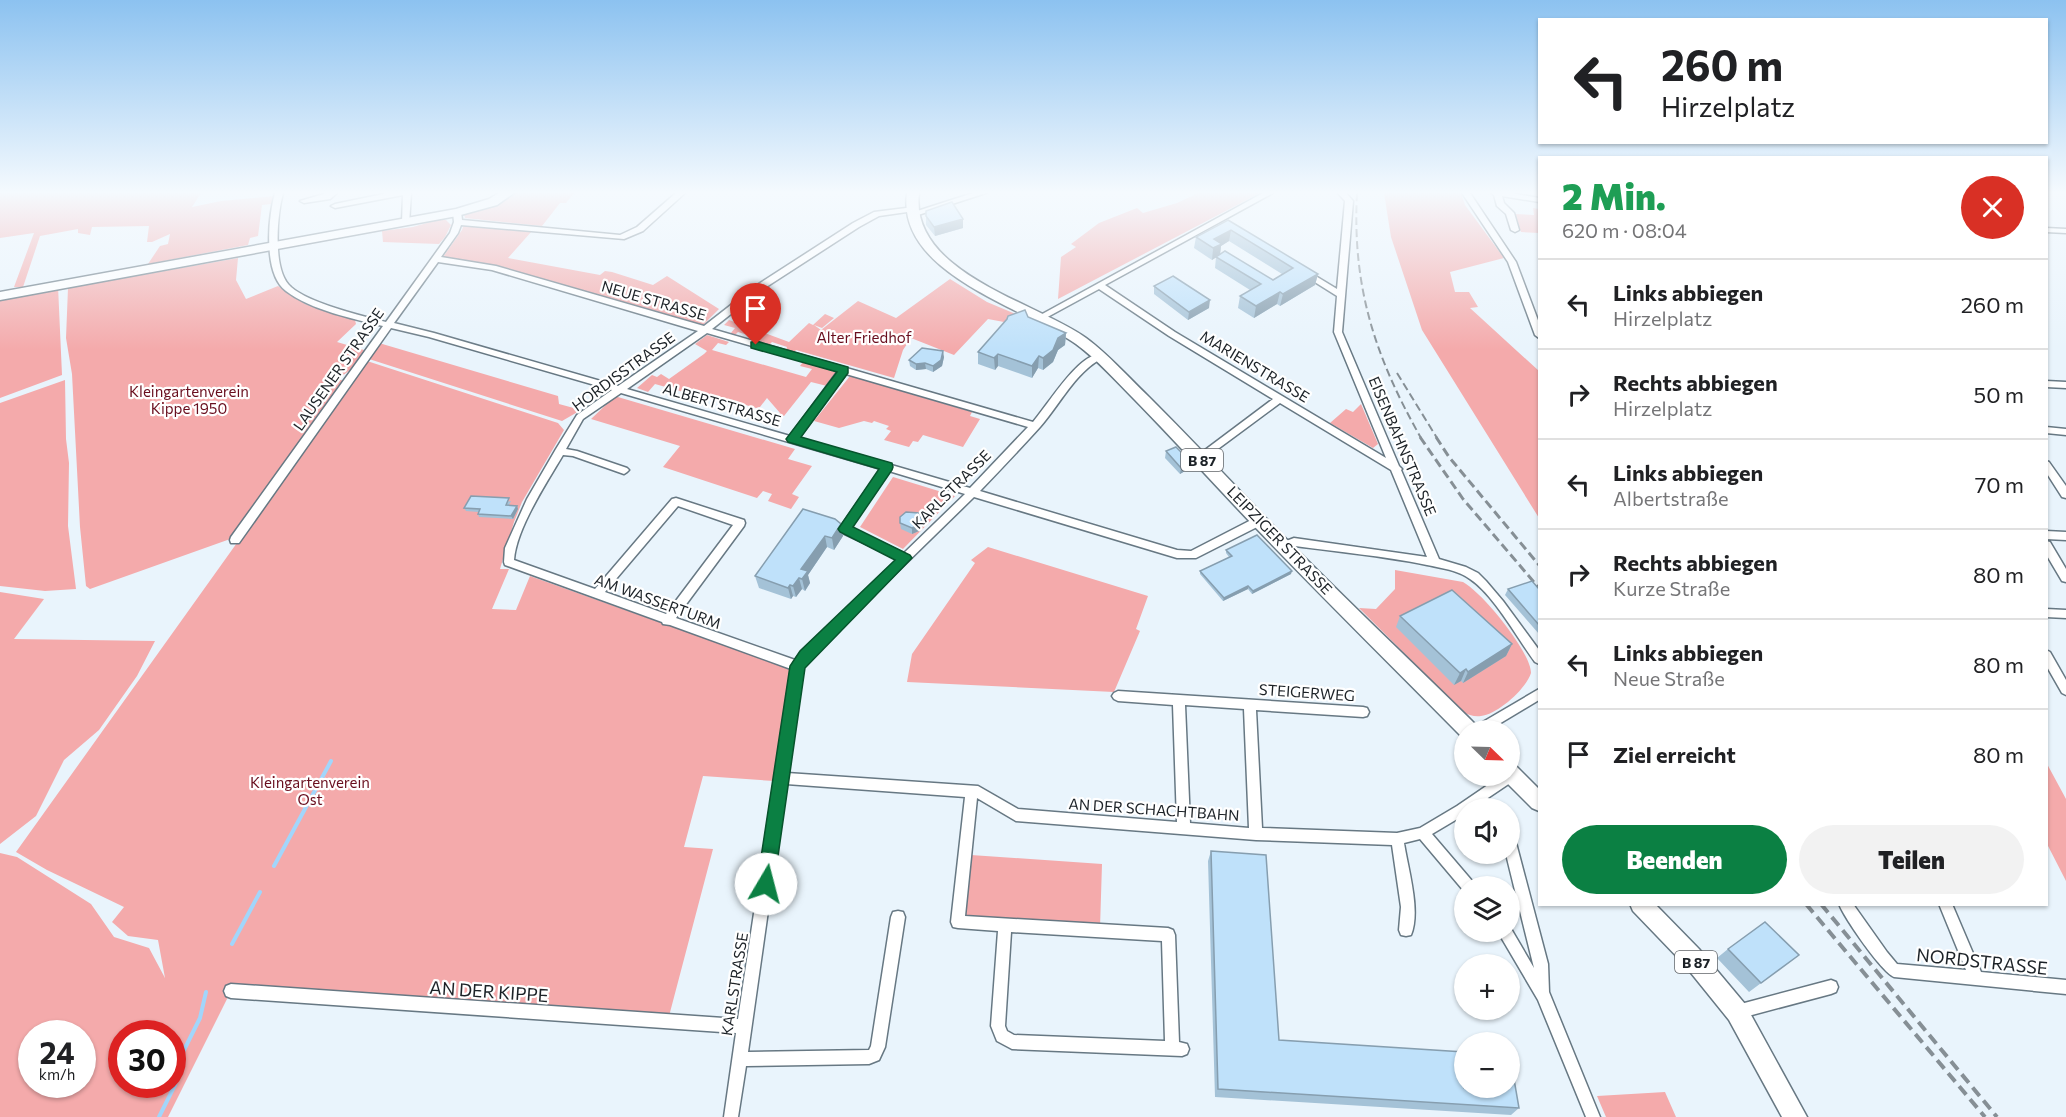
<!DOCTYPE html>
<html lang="de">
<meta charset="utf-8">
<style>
:root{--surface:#fff;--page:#f2f2f2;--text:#202124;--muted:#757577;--line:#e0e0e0;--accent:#0b8043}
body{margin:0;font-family:Commissioner,sans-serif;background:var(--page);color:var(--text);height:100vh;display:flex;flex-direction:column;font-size:22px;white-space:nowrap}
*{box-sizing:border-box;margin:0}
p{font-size:20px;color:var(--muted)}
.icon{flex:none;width:33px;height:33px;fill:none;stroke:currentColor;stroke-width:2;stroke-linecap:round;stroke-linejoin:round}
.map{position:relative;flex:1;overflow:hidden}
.panel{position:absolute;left:1538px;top:156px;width:510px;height:750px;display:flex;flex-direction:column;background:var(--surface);border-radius:0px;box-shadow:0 2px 4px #0004}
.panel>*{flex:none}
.top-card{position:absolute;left:1538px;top:18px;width:510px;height:126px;border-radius:0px;box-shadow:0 2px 4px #0004;background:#fff;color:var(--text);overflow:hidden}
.needle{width:39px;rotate:113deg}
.controls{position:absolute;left:1454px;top:720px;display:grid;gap:12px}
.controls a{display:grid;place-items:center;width:66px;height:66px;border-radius:50%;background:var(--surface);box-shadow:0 2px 4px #0004;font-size:30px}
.speed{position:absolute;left:18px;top:1020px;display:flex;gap:12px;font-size:30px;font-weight:700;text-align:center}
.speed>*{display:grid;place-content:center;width:78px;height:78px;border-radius:50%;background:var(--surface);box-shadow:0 2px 4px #0004;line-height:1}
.speed small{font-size:15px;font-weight:400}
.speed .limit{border:9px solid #d22;background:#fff;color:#111}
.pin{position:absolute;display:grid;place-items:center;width:51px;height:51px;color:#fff;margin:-62px -26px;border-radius:50% 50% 50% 0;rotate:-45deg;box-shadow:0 0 6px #0007}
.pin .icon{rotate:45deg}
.me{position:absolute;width:66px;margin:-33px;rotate:8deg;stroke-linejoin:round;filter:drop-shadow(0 0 4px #0008)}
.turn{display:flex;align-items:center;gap:21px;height:126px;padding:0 24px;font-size:27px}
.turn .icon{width:78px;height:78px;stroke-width:2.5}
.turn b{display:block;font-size:42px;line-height:51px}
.round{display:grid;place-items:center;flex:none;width:63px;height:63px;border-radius:32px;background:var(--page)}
.summary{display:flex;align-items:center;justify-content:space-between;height:102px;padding:0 24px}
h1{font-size:36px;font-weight:800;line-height:45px;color:#1e9e55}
.button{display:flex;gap:12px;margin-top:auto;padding:12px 24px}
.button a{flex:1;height:69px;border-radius:36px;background:var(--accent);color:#fff;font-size:24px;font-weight:800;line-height:69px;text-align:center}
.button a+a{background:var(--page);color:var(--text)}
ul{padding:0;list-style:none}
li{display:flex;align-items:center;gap:18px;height:90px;padding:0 24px;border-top:2px solid var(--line)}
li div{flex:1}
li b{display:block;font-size:22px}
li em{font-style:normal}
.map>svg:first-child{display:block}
.green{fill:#f4aaab;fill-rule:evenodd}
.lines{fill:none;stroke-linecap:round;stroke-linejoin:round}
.stream{stroke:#a2d6fb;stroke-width:4}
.minor-casing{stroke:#677883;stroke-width:3}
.primary-casing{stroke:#677883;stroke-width:3}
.minor{fill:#fff;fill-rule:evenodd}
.primary{fill:#fff;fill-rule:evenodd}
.rail-far2{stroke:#868f95;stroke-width:2;stroke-dasharray:8 4;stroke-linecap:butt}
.rail-far1{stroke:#868f95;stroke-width:3;stroke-dasharray:9 4.5;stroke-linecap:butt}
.rail{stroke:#868f95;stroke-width:4;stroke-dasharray:11 6;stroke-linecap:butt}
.wall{fill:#a4c2d7;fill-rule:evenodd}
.shaded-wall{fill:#869eaf}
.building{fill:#bfe1fa;stroke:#869eaf;stroke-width:1.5}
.route{fill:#0b8043;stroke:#07532c;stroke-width:1.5}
.labels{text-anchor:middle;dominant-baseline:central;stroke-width:4.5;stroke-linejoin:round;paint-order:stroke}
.shield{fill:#fff;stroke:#606468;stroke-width:1.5}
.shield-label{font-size:14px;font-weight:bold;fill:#1c2227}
.street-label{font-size:15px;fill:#1c2227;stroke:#fff}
.park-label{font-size:15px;fill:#690e1e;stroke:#fff}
.near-street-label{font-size:18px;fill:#1c2227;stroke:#fff}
</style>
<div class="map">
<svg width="2066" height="1117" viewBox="0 0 2066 1117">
<rect width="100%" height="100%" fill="#e9f4fc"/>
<path class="green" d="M0,193H201L192,207L221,201L274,196L271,204L262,205L258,236L250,238L248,245L148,264L160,246L168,244L170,234L152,242H147L149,226L92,227L90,235L78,233V229L40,236L23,287H14L34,233L0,238Z
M513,193H574L566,203H560L542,226L465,218L464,214Z
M1198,193H1260L1058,299L1061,257L1076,247L1071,244L1099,223L1137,208L1143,213L1177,203Z
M1384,193H1461L1465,205L1504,258L1450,272L1455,292H1469L1478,307L1470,308L1539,371V518L1422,330L1391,237Z
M1533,208L1539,209V233L1521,232L1514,214L1534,215Z
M437,220H446L451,225L445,237L439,244L383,242L382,231L413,227Z
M464,224L532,231L508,258L600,275L605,271L612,272L653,285L667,276L719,309L703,325L500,267L443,257L462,230Z
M238,258L236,280L246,299L278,286L305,304L355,320L356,324L337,342L364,350L350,370L338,379L344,381L233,538L90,589L86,586L80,527L72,374L66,338L68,288Z
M950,279L987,302L1018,315L1004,322L988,319L954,355L911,338L903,350L894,378L796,350L794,352L786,350L787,347L772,342L769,345L758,342L760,339L738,332L735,335L730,334L735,328L724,325L729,320L789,342L809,323L813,325L825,314L834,318L822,328L814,325L821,330L858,301L896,318Z
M58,286L62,375L0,398V296Z
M707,335L729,342L726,345L718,343L712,350L806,377L812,369L800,366L803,362L838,373L827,386L811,382L784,416H777L780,413L767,398L760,407L756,408L698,391L694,395L655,384L648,392L637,388L652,375L657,377L661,374L669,379L704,354L707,351L695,344Z
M379,343L558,396L559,404L581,410L562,421L369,359Z
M367,361L558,423L564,430L522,502L514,522L500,569H509L492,609L516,610L530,576L791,669L774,781L703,776L684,847L713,849L668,1020L231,991L168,1117H0V853L17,857L91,904L114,937L149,948L165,978L158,940L128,936L112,922L124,907L47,870L16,852ZM32,1034H82V1084H32ZM122,1034H172V1084H122Z
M850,376L972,412L970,416L980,419L963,447L923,435L918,442L913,441L909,447L884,440L891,431L886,429L889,426L874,421L872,423L864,421L839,428L814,421Z
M65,380L66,439L69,463L68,526L76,589L45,591L0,586V403Z
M611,395L795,449L788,459L812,466L792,494L799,497L791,509L768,501L772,494L763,491L757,498L663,467L680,446L591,419L610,401Z
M1361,404L1378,444L1373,448L1330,423L1346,409L1353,412Z
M893,477L955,496L903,549L860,527Z
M988,547L1148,596L1136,629L1140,631L1114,692L907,682L912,654L975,563L971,560Z
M1395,570L1463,582C1482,592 1531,652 1531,673C1526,689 1498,714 1481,716C1475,717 1468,715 1463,712L1359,608L1376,609L1395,589Z
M0,592L44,599L14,639L155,641L137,676L99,730L64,760L36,816L0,844Z
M2046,762L2066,799V881L2046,842Z
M971,855L1102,864L1100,928L963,917Z
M1665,1092L1676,1117H1606L1597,1096Z"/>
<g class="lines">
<path class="stream" d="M274,866L331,761
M232,944L260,892
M159,1117L175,1085L181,1056L200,1018L206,992"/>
<g class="minor-casing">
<path id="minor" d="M275,193H283C277,215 272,271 291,287C309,303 362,316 386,322L450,233L454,222L453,212L457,210L461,212L462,220L620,235L637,227L676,193H685L643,231L624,239L461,225L458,233L441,257L496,266L704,326L754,287L853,223L874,212L914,207V211L879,216L859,227L760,291L712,329L1033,422C1048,405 1079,352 1102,354V358C1074,374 1061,403 1040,427C1021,448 1000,470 980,491L1177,550L1191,551L1255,518H1263L1264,521L1263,524L1196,558H1177L974,497L809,658L802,667L787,773L978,786L1018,809L1177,822L1173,705L1118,701L1114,699L1112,696L1114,693L1118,691L1363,707L1367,708L1369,712L1367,716L1363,717L1256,710L1262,828L1397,833L1420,828L1457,806L1501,776H1509V771L1512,770L1516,771L1518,775L1516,779L1473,808H1464V815L1432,834L1473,882L1474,886H1464L1463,890L1420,839L1404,843C1408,869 1421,911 1411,935L1406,936L1401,935L1399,930L1401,907L1392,845L1256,840L1016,821L977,798L965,916L1168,928L1173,930L1175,935L1179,1042L1187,1044L1189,1049L1187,1054L1182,1056L1012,1049L997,1041L991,1026L998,931L958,928L953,927L951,922L965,797L786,784L748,1052L869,1050L871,1046L891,917L893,912L898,911L903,912L905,917L885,1047L879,1060L869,1064L746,1066L738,1117H724L736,1033L231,998L226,996L224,991L226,986L231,984L738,1019L791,669L670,625L663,624L662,622L505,565L504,562L505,548L527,499L556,449L577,415L612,390L429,337L391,328L239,543H231L230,540L231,537L383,326C353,319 311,310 286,291C263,274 268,218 275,193ZM438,262L492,270L698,331L618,386L434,333L394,323ZM707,333L838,371L790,436L627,389ZM846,374L1028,427L970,488L799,438ZM621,393L881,469L839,529L840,532L898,559L801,652L795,660L676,618L744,526L745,523L744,520L676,498L672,499L595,589L514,560C516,529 547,482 563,455L573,456L624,474L627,472L629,470L627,468L577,451L566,449L583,419ZM889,471L965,494L904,553L850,528ZM678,506L733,525L666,614L605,592ZM1185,705L1244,709L1249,828L1190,823ZM1011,932L1162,941L1165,1041L1014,1035L1007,1031L1005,1026Z
M327,193H337L330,199L304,203L300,201Z
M388,193H411L409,224H406L402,222L403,195L335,208L331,206L335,204Z
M973,193H986L915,216H909L908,214Z
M1263,193H1273L1105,285L1175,332L1386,458L1334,332L1337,296L1302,274L1303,272H1309L1337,289L1345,201L1338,193H1346L1353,201L1342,332L1399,466L1402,469L1401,470L1439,559L1466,567L1478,573L1486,581L1503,601L1539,650V664L1535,662C1517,638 1495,596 1470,579C1458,570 1441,568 1427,565C1383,556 1339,552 1295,546L1285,550L1281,549L1280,546L1281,543L1294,538L1427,557L1391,470L1280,403L1203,460H1197L1195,458L1197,456L1273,399L1169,336L1099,289L1042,320L1039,321L1035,318Z
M1462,193H1470L1516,262L1539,323V338L1535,335L1508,262Z
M1491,193H1511L1539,198V202L1502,196L1504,203L1514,213L1519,230L1515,232L1511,230L1506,214L1497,206L1494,195Z
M2046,228L2066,229V233L2046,232Z
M2046,381L2066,382V388L2046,387Z
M2046,427L2066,429V435L2046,433Z
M2046,461L2049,462L2066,486V498L2062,497L2046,472Z
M2046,531L2066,532V540L2046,539Z
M2046,541L2050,542L2066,569V582L2062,581L2046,554Z
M2046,609L2066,610V618L2046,617Z
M2046,650L2050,652L2066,680V695L2062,693L2046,665Z
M1539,689V700L1489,730H1474L1476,726Z
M1509,833L1513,835L1515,839L1548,964L1549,992L1600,1117H1586L1538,1000L1498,932H1509L1510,927L1534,968L1506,854H1509Z
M1839,904H1853L1887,952L1897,964L1966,970L1939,904H1952L1981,972L2066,980V994L1894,977C1881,971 1845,919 1839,904Z
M1831,980L1836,982L1838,987L1836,992L1831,994L1737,1019L1732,1017L1730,1012L1732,1007L1737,1005Z"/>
</g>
<g class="primary-casing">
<path id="primary" d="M499,193H514L497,205L457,216L0,300V292L456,209L489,199Z
M907,193H919C909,273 1036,302 1086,338C1109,355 1128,377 1149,397C1187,435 1225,475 1262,514C1331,586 1404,654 1475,724L1477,730H1464V737L1461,736C1392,666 1322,597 1254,526C1214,484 1175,441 1135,400C1116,381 1098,360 1076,344C1024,307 896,274 907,193Z
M1509,764L1516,766L1539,789V811L1532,808L1502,778L1501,776H1509Z
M1630,904H1655L1699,949L1745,1004L1807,1117H1782L1729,1020L1683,963L1633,911Z"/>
</g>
<use href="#minor" class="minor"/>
<use href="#primary" class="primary"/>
<path class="rail-far2" d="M1357,193C1352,287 1375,357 1421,438
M1397,373L1437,438"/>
<path class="rail-far1" d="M1420,437L1463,499L1539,588
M1436,437L1449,457L1539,565"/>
<path class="rail" d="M1806,904L1985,1117
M1821,904L1997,1117"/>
</g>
<path class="wall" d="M926,216L963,228L935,236L926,225Z
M1228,220L1318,274L1315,285L1280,306L1277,304L1254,318L1238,308L1240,296L1250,290L1215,268L1216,257L1212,260L1194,248L1196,237ZM1229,241L1282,274L1273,280L1220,254L1221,246Z
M1154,286L1209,308L1188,320L1154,294Z
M1028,317L1066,333L1065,345L1058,350L1053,362L1043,370L1038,368L1032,378L998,366L995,370L978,364V352Z
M944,357L942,366L933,372L926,369L916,370L910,366L909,360Z
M1166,451L1190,468L1180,474L1165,458Z
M511,501L509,505L517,506L518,509L513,519L479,517L478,514V512L466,511L464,508Z
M900,523L923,526L919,531L912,534L901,529Z
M841,524L843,536L834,550L827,547L808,575L810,583L805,591L802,589L796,597L793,596L791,599L759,588L755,576Z
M1226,550L1291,574L1252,594L1248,589L1223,601L1200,574V571L1229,557L1226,553Z
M1508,589H1539V634L1505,595Z
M1400,616L1512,644L1506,656L1463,683L1461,681L1454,685L1396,627Z
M1211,851L1279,1040L1519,1108L1511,1115L1215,1097L1208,861Z
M1728,949L1799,955L1749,992L1717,958Z"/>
<path class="shaded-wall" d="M963,219V228L935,236L934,227Z
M1231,230L1229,241L1221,246L1220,255L1212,260L1214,239Z
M1318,274L1315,285L1280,306L1283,294Z
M1280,292L1277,304L1254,318L1256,306Z
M1210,300L1209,308L1188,320L1189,312Z
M1066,333L1065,345L1058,350L1053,362L1043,370V358L1058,338Z
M943,351L944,357L942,366L933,372V366Z
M998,354V366L995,370L994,358Z
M1039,356L1038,368L1032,378V366Z
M925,363L926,369L916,370V364Z
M1191,462L1190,468L1180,474L1181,468Z
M517,506L518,509L513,519L511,516Z
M922,520L923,526L919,531L912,534V528Z
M841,524L843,536L834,550L832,538Z
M825,536L827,547L808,575L810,583L805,591L802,579L801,569Z
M1292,571L1291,574L1252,594L1253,591Z
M799,578L802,589L796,597L793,586Z
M790,585L793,596L791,599L788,588Z
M1248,586V589L1223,601L1224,598Z
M1512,644L1506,656L1463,683L1468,672Z
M1466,669L1461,681L1454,685L1460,673Z"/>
<path class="building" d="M952,202L963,219L934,227L926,216V211Z
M1228,220L1318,274L1283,294L1280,292L1256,306L1240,296L1261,284L1216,257L1225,251L1273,280L1293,268L1231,230L1214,239L1222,244L1213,248L1196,237Z
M1173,276L1210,300L1189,312L1154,286Z
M1025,310L1028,317L1066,333L1058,338L1053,350L1043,358L1039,356L1032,366L998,354L994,358L978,352L1007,319L1008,316Z
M922,348L943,351L941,360L933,366L925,363L916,364L909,360Z
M1176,447L1191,462L1181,468L1166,451Z
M471,496L509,498L506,505L517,506L511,516L478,514L480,509L464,508Z
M803,509L835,519L841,524L832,538L825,536L801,569L808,571L802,579L799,578L793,586L790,585L788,588L755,576Z
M906,512L919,513L922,520L919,525L912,528L900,523V517Z
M1257,535L1292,571L1253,591L1248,586L1224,598L1200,571L1232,556L1226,550Z
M1532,581L1539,589V625L1508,589Z
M1452,590L1512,644L1468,672L1466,669L1460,673L1400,616Z
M1211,851L1266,855L1279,1040L1464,1052V1088H1509L1510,1056L1519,1108L1218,1089Z
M1765,922L1799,955L1761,983L1728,949Z"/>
<linearGradient id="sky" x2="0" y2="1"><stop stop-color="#8cc2f0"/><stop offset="0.55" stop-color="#f5fafe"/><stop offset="1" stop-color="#f5fafe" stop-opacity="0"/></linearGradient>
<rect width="2066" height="350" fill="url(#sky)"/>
<path class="route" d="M756,341L848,367V373L801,437L892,463L893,467L892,470L853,527L910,555L912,558L805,668L774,884L772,890L766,892L760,890L757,884L790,666L800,651L895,560L840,532L838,529L879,469L788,442L786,439L837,372L751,348V342Z"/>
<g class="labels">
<g class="shield">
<rect x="1181" y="449" width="42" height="22" rx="4.5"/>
<rect x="1675" y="951" width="42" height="22" rx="4.5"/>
</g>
<g class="shield-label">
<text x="1202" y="460">B 87</text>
<text x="1696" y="962">B 87</text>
</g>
<g class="street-label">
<text transform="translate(654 300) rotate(16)">NEUE STRASSE</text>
<text transform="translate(1255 366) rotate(31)">MARIENSTRASSE</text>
<text transform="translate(338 369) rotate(-55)">LAUSENER STRASSE</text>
<text transform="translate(623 371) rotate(-36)">HORDISSTRASSE</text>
<text transform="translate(722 404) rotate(16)">ALBERTSTRASSE</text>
<text transform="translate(1403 446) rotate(67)">EISENBAHNSTRASSE</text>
<text transform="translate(951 489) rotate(-45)">KARLSTRASSE</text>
<text transform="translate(1280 540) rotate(46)">LEIPZIGER STRASSE</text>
<text transform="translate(658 601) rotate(20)">AM WASSERTURM</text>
<text transform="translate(1307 692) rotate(4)">STEIGERWEG</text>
<text transform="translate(1154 809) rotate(4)">AN DER SCHACHTBAHN</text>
<text transform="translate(734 984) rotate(-81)">KARLSTRASSE</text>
</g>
<g class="park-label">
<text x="864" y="337">Alter Friedhof</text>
<text x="189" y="391">Kleingartenverein<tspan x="189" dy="17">Kippe 1950</tspan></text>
<text x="310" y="782">Kleingartenverein<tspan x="310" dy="17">Ost</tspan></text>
</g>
<g class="near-street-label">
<text transform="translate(1982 961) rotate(6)">NORDSTRASSE</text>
<text transform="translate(489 991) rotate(4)">AN DER KIPPE</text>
</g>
</g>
</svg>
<div class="controls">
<a><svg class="needle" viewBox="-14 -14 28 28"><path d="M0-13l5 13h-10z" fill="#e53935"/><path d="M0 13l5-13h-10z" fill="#757577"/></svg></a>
<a><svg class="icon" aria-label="sound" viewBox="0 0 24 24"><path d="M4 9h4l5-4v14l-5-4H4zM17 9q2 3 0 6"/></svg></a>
<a><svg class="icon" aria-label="layers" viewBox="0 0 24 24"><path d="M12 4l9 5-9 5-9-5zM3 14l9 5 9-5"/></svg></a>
<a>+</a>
<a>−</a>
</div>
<div class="speed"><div>24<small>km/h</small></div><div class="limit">30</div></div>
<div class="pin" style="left:756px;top:345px;background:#d93025"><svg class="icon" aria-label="arrive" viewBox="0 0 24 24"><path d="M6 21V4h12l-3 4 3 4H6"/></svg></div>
<svg class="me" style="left:766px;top:884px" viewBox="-20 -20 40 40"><circle r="19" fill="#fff"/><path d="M0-13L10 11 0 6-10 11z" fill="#0b8043"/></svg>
<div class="top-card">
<div class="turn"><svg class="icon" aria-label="left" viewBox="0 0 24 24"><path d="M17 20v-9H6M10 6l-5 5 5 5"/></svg><div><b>260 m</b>Hirzelplatz</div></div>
</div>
<section class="panel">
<div class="summary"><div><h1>2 Min.</h1><p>620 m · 08:04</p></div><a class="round" style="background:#d93025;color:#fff"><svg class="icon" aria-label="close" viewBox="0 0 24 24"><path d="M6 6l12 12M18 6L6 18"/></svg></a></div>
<ul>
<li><svg class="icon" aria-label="left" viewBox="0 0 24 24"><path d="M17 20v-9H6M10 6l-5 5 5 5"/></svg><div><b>Links abbiegen</b><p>Hirzelplatz</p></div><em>260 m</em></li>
<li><svg class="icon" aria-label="right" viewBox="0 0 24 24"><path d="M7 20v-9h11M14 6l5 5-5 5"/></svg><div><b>Rechts abbiegen</b><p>Hirzelplatz</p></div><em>50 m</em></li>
<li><svg class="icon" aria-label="left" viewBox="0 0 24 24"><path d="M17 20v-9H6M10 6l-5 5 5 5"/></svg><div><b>Links abbiegen</b><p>Albertstraße</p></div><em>70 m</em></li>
<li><svg class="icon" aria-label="right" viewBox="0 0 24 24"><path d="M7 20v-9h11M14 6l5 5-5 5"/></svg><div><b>Rechts abbiegen</b><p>Kurze Straße</p></div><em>80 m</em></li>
<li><svg class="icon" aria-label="left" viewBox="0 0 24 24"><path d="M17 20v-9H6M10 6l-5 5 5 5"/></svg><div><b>Links abbiegen</b><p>Neue Straße</p></div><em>80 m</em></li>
<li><svg class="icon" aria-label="arrive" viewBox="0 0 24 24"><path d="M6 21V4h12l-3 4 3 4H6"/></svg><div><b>Ziel erreicht</b></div><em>80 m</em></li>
</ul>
<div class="button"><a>Beenden</a><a>Teilen</a></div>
</section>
</div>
